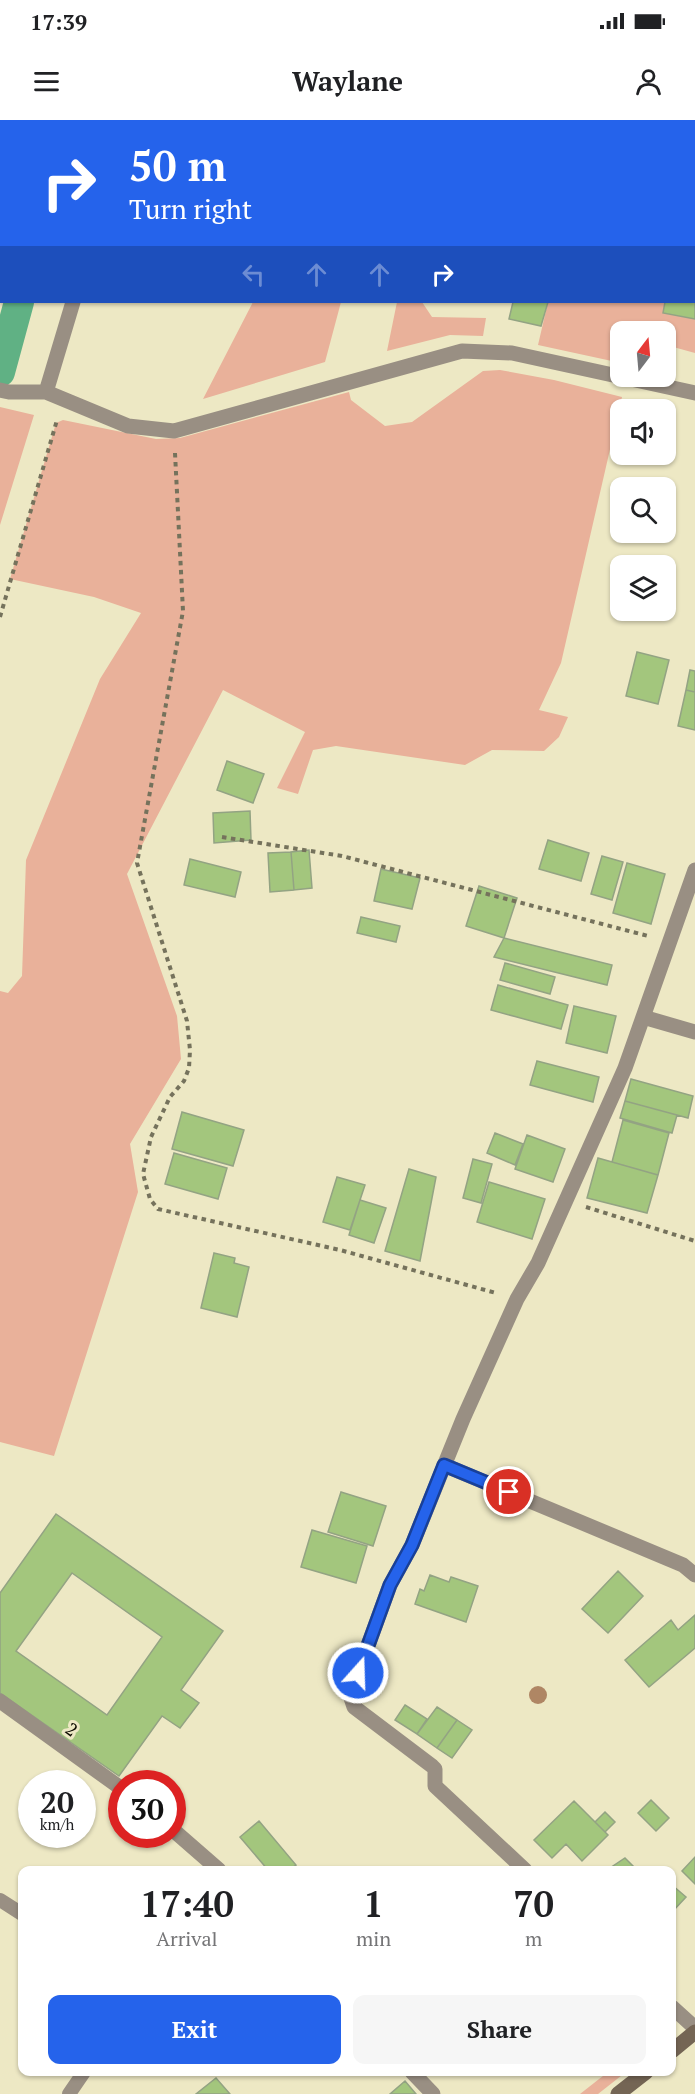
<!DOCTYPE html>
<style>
:root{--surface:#fff;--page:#f6f6f6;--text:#202124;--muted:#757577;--accent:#2563eb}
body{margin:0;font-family:"PT Serif",serif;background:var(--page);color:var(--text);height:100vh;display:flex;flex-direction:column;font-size:22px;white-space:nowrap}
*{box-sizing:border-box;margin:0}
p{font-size:20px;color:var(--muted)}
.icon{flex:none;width:33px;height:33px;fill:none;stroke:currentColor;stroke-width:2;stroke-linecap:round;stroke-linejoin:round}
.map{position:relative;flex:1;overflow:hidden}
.sheet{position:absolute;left:18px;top:1746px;width:658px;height:210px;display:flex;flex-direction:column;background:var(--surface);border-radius:12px;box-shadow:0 2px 4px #0004}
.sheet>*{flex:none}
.hud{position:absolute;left:0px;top:0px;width:696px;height:183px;box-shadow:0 2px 4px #0004;background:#2563eb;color:#fff;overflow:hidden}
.needle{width:39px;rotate:16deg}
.tools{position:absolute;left:610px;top:201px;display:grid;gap:12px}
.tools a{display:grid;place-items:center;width:66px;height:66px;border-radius:12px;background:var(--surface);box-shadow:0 2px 4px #0004;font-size:30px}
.speed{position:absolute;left:18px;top:1650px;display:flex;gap:12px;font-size:30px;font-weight:700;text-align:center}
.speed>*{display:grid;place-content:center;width:78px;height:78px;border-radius:50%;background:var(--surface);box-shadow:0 2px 4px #0004;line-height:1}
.speed small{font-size:15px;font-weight:400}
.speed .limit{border:9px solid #d22;background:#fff;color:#111}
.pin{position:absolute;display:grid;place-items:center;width:51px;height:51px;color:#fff;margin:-26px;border:3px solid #fff;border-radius:50%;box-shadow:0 2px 6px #0007}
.me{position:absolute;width:66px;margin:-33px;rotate:20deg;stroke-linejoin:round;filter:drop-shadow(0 0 4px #0008)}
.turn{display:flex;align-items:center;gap:21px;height:126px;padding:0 30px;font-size:27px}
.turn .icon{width:78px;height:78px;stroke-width:2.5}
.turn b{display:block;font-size:42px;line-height:51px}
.lanes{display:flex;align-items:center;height:57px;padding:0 30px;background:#0003;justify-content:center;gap:30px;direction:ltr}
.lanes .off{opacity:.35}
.eta{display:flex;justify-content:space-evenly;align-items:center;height:102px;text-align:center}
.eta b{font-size:36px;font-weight:700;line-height:42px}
.button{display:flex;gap:12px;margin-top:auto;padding:12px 30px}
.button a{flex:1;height:69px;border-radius:12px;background:var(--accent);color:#fff;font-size:24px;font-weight:700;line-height:69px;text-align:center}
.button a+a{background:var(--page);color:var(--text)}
.status{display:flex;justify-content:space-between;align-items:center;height:42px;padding:0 30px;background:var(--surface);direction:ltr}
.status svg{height:16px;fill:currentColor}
header{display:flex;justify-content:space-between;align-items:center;height:78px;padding:0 30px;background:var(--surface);font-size:27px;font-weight:700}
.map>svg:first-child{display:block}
.green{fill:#e9b19a}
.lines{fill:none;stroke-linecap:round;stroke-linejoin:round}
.canal{stroke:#60b184;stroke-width:30}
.building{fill:#a3c67d;stroke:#93a383;stroke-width:1.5;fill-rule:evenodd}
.path{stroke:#75725c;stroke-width:4;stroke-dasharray:4.5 4.5;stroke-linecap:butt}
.service{stroke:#998f83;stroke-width:14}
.minor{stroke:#998f83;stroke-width:15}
.secondary{stroke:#746554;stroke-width:15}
.tree{fill:#af8664}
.route-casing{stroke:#184099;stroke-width:15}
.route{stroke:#2563eb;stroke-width:10}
.labels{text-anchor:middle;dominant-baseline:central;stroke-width:6;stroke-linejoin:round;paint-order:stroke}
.street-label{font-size:18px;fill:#0f0d03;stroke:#ede8c4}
</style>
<div class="status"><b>17:39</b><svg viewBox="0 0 49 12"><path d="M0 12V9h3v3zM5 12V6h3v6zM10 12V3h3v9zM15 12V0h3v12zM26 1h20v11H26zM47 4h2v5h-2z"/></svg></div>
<header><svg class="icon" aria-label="menu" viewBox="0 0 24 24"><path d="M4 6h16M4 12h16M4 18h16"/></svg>Waylane<svg class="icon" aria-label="person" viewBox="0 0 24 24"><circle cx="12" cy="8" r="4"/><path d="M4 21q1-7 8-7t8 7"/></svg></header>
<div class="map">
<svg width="695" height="1974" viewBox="0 0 695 1974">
<rect width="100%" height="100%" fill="#ede8c4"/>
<path class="green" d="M0,0H38L2,2L0,158Z
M307,0H545L549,1H307Z
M253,182H341L325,242L203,279Z
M397,182H422L432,197L486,198L483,216L450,215L387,231Z
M548,182H665L663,193L695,199V233L666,225V212H621V243L538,225Z
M500,250L554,260L622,277L561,543L539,590L568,597L559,617L544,631L492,630L465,645L336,626L313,630L298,674L277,668L305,612L223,570L127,754L177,896L181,939L130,1024L138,1072L54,1336L0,1322V871L8,873L22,856L26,740L100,559L141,493L94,477L10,459L56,303L63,300L156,319L180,318L349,272L351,280L385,306L412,302L483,251Z
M0,287L34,295L0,405Z
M608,1952H626L598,1974H580Z"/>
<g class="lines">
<path class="canal" d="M69,2V0
M0,252L19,182"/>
</g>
<path class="building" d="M695,138V199L663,193L665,182H694Z
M513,182H548L541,206L509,199Z
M637,532L669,540L658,584L626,576Z
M690,550L695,551V572L686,570Z
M686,570L695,572V610L678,606Z
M227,641L264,654L253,683L217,670Z
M250,691L251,720L214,723L213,693Z
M548,720L589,733L581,761L539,749Z
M309,730L312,768L294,770L291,732Z
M291,732L294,770L270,772L268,733Z
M602,736L623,742L612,780L591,774Z
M190,739L241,752L235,777L184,765Z
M627,743L665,754L651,804L613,793Z
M381,749L420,758L412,789L374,781Z
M479,766L517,778L504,818L466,806Z
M361,797L400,806L396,822L357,813Z
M504,818L612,845L607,865L494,837Z
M505,843L555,857L550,874L500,860Z
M498,865L568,885L561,909L491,890Z
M574,886L616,896L607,933L566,923Z
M537,941L599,957L593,982L530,965Z
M631,959L693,976L688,998L625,981Z
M625,981L677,995L672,1013L620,998Z
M182,992L244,1010L233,1046L172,1029Z
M623,1000L669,1013L658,1055L612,1042Z
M495,1013L523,1024L515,1045L487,1033Z
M527,1015L565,1029L553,1062L515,1049Z
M174,1033L227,1048L218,1079L165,1064Z
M598,1038L658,1055L647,1093L587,1078Z
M473,1039L492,1044L481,1083L463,1078Z
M409,1049L436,1057L420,1141L385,1131Z
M337,1057L365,1065L350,1110L323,1102Z
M489,1062L545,1079L532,1119L477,1102Z
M360,1080L386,1088L374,1123L349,1115Z
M214,1133L235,1138L234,1143L249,1147L237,1197L201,1188Z
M341,1372L386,1386L373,1426L328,1412Z
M56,1394L223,1511L181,1570L199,1583L180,1608L162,1596L119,1656L0,1573V1473ZM72,1453L162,1517L107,1595L16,1531Z
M312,1410L367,1426L356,1463L301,1447Z
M618,1451L643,1476L608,1513L582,1489Z
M430,1455L449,1462L451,1457L478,1466L466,1502L415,1484L420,1469L424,1471Z
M695,1495V1528L649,1567L625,1540L671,1500L678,1510Z
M405,1585L427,1599L417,1614L395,1600Z
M437,1587L457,1600L437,1628L417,1614Z
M457,1600L472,1610L452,1638L437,1628Z
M651,1680L669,1698L656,1711L638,1693Z
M574,1681L608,1715L582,1741L566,1724L552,1738L534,1720Z
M605,1692L615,1702L605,1712L595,1702Z
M259,1701L296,1745L289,1750H268L240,1717Z
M695,1737V1764L682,1751Z
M625,1738L637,1750H607Z
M672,1765L686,1777L672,1792Z
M216,1958L230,1974H196Z
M405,1961L416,1974H390Z"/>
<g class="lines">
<path class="path" d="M175,333L183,491L137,743L187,901L190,930L189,948L184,961L170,977L151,1017L143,1054L150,1079L158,1089L340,1130L496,1173
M0,497L57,300
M222,717L342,736L648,816
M586,1087L695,1121"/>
<path class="service" d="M0,1780L22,1794
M69,1974L84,1952"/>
<path class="minor" d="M115,2V0
M0,270L9,272H46L128,306L174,311L462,231L512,233L695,273
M46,272L73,182
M643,897L695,912
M444,1345L683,1445L695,1455
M0,1581L122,1669
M172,1709L219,1750
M525,1750L435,1666V1649L432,1646L354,1587L350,1575L390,1465L412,1425L463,1299L517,1179L538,1143L625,948L695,750
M672,1887L695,1908
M412,1952L433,1974"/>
<path class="secondary" d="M672,1931L695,1912
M618,1974L646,1952"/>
</g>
<circle class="tree" cx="538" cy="1575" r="9"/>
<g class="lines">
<g class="route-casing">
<path id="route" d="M358,1553L390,1465L412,1425L444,1345L509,1372"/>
</g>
<use href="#route" class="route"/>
</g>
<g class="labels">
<g class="street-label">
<text transform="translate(72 1609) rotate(36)">2</text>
</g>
</g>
</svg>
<div class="tools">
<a><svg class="needle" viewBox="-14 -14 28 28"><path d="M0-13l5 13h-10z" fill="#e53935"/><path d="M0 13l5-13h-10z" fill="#757577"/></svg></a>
<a><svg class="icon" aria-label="sound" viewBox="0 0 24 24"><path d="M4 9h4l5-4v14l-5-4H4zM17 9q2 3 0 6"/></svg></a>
<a><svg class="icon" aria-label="search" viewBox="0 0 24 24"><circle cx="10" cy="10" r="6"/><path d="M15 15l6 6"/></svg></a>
<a><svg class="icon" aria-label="layers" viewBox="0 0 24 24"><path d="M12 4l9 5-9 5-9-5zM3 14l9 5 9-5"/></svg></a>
</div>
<div class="speed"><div>20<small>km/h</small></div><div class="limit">30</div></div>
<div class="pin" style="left:509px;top:1372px;background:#d93025"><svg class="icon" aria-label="arrive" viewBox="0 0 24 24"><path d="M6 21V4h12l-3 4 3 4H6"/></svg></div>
<svg class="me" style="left:358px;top:1553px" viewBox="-20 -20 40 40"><circle r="17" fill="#2563eb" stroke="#fff" stroke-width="3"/><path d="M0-11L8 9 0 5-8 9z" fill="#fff"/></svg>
<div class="hud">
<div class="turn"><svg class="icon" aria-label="right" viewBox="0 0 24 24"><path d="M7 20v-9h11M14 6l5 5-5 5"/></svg><div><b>50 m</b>Turn right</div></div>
<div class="lanes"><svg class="icon off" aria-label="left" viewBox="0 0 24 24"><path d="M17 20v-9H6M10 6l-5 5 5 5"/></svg><svg class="icon off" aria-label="ahead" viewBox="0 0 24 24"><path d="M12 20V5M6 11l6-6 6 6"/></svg><svg class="icon off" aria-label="ahead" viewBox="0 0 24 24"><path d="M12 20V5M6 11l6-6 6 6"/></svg><svg class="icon" aria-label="right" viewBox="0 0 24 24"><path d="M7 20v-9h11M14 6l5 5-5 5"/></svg></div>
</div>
<section class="sheet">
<div class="eta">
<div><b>17:40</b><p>Arrival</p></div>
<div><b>1</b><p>min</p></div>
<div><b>70</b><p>m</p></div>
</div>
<div class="button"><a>Exit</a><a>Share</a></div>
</section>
</div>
